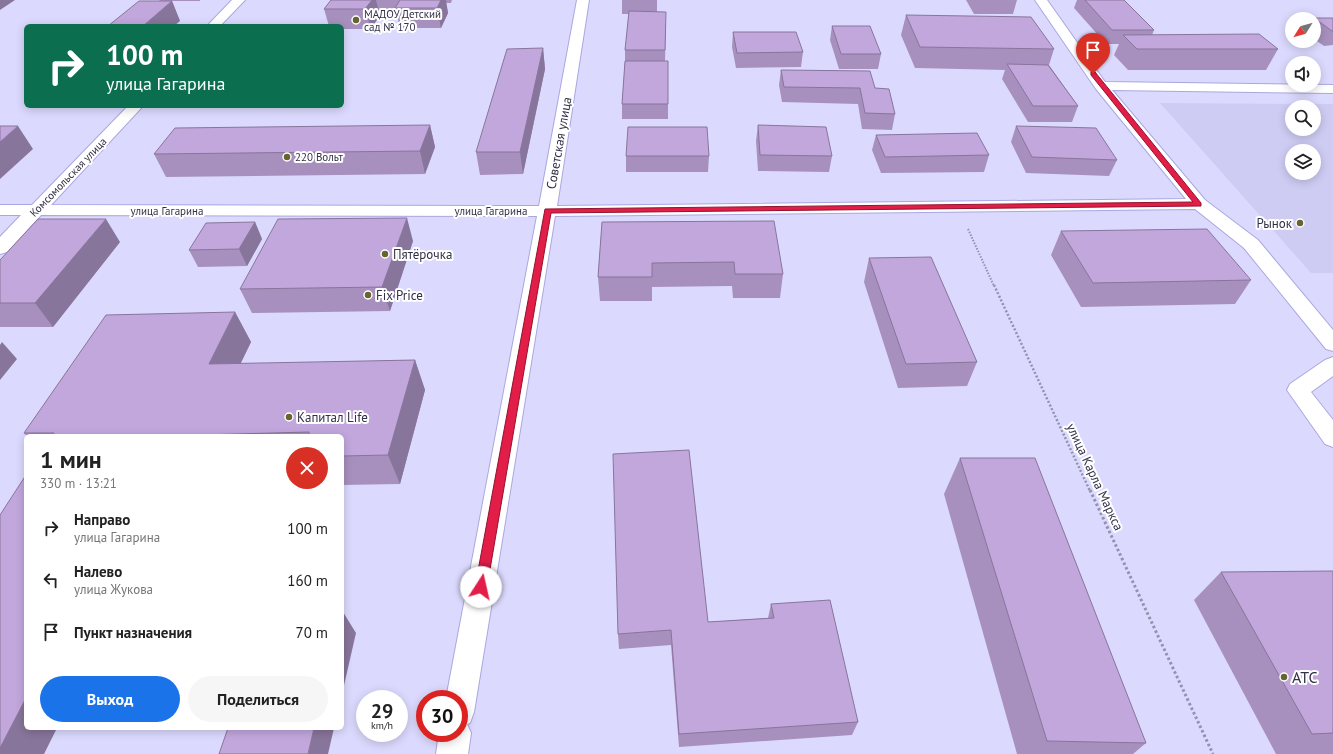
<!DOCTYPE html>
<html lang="ru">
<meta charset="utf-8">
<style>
:root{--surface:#fff;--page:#f6f6f6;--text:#222;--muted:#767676;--accent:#1a73e8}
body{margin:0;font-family:"PT Sans",sans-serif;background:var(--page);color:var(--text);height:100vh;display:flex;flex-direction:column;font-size:15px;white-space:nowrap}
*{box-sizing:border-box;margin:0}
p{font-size:13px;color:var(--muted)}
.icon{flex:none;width:22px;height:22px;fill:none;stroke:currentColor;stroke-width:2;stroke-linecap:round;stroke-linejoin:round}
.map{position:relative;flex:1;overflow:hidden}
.drawer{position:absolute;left:24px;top:434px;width:320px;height:296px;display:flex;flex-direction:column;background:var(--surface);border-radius:6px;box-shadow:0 2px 10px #0003}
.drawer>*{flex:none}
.banner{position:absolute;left:24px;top:24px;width:320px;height:84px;border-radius:6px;box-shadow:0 2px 10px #0003;background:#0b6e4f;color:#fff;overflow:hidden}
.needle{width:26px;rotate:233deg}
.tools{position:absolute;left:1285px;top:12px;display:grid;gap:8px}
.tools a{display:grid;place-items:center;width:36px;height:36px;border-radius:50%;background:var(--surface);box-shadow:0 2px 10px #0003;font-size:20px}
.speed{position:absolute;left:356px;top:690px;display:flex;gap:8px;font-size:20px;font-weight:700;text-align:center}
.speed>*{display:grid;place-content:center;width:52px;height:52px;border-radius:50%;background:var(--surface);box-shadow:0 2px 10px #0003;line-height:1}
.speed small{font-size:10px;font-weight:400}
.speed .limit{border:6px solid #d22;background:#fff;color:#111}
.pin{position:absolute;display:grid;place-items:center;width:34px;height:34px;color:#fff;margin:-41px -17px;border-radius:50% 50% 50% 0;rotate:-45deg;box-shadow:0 0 4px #0007}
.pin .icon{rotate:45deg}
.me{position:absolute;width:44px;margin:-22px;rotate:10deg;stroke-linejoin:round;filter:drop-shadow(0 0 3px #0008)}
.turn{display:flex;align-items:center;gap:14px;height:84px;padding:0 16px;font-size:18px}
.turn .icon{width:52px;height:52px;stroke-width:2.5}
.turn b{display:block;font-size:28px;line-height:34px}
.round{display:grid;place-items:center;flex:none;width:42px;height:42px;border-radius:21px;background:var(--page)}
.head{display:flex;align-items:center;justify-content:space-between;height:68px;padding:0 16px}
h1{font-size:24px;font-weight:700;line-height:30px}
.button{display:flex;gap:8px;margin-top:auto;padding:8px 16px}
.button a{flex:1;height:46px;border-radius:24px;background:var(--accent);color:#fff;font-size:16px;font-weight:700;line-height:46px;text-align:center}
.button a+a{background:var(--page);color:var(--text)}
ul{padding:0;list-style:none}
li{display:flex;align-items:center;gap:12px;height:52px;padding:0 16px}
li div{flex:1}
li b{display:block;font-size:15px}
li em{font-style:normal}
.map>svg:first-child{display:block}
.built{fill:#ceccf3;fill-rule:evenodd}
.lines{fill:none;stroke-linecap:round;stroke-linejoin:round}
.minor-casing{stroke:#aaa7e0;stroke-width:2}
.path-far2{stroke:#9291af;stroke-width:2;stroke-dasharray:1.5 1.5;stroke-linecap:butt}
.path-far1{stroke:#9291af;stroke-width:2.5;stroke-dasharray:2 2;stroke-linecap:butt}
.path{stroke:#9291af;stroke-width:3;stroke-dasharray:2.5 2.5;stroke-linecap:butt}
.minor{fill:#fff;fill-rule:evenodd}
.wall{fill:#a790be}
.shaded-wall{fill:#88759b}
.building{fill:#c2a7dd;stroke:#88759b}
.route{fill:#e11d48;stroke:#92132f}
.poi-dot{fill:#666431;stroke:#fff;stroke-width:1.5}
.labels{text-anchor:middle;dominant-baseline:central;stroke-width:4;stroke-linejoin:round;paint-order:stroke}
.far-poi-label{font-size:11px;fill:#323047;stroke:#fff;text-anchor:start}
.far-street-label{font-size:11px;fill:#323047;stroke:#fff}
.street-label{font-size:13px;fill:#323047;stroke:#fff}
.poi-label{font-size:13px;fill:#323047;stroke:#fff;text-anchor:start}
.near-poi-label{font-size:16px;fill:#323047;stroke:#fff;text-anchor:start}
</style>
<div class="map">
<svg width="1333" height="754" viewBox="0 0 1333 754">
<rect width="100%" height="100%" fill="#dbdafe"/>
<path class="built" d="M1160,103L1333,104V273H1311ZM1292,107H1314V129H1292ZM1292,151H1314V173H1292Z"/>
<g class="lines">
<g class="minor-casing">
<path id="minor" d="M232,0H245L220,26H207Z
M577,0H589L557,206L1186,199L1096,89L1035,0H1047L1105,82L1333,85V93L1112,90L1205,200L1258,240L1333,330V351L1326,349L1244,248L1195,209L555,216L474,712L470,723L467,724L471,733L468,754H436L439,733H459V699H446L537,216L41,215L7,252L0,254V237L21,215H0V205H32L128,106H143L51,205L539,206Z
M1333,357V376L1311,392L1333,420V447L1325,444L1287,390L1290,384L1325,360Z"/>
</g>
<path class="path-far2" d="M968,229L994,286"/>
<path class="path-far1" d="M994,285L1090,491"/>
<path class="path" d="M1090,490L1213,754"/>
<use href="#minor" class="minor"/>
</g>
<path class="wall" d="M159,0H200V1H172L180,21Z
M331,0H452L451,3H446L448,13L441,28H400L397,15H380L371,29H342V26H329L324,9Z
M622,0H657V12L666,26L665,61H668V119H622V104L625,61V50L629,14H622Z
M966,0H1017L1013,14H974Z
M1077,0H1124L1154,30L1152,35L1278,49L1266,70H1128L1114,55L1119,44H1106L1074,8Z
M906,15L1054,49L1049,65L1078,106L1072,122H1028L1002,79L1005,70L915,68L901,35Z
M1314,18H1333V45L1324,46L1314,39Z
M832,26L881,54L878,69H839L830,40Z
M733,32L803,52L801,67L736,68L732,47Z
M543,48L545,69L523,174L480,175L476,152Z
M781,70L875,88L895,114L892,130L862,129L858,104L782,102L779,85Z
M48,106H89L87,107H49Z
M430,125L435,147L425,174L166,177L154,154Z
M758,125L832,156L829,172L758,171L756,141Z
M1016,126L1117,160L1109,176L1026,173L1011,142Z
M876,135L989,155L984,172L881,173L872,150Z
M626,156H709L708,172H626Z
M255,222L262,239L247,266L198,267L189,250Z
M602,222L783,274L780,298H733L732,286L652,287V301H600L598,277Z
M1061,231L1251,280L1235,304L1081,307L1051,255Z
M413,241L390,311L252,313L240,289Z
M120,242L53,327H0V260Z
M869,258L977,362L967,386L898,388L864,282Z
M235,312L251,342L240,364L415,360L425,390L400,484L342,485V436H27L24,433Z
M960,458L1146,743L1133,754H1017L944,494Z
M1333,571V754H1276L1194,600L1221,572Z
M771,604L858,722L852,735L679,747L671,645L619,649L618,634L708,622L768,618Z"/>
<path class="shaded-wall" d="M0,0H15L0,10Z
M372,0H376L380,15L371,29L365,9Z
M441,0H446L448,13L441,28L437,8Z
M172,1L180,21L174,26H143Z
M543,48L545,69L523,174L520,152Z
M430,125L435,147L425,174L420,151Z
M18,126L33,149L0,179V142Z
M407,218L413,241L390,311L382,287Z
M106,219L120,242L53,327L35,303Z
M255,222L262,239L247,266L239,249Z
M235,312L251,342L226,394L209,364Z
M2,342L17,359L0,380V345Z
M415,360L425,390L400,484L388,455Z
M343,612L356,633L342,694V616Z
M26,698V728H57L44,754H0V748Z
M314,728H334L328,754H308Z"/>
<path class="building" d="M331,0H372L365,9H324Z
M400,0H441L437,8H395Z
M1085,0H1124L1154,30H1112Z
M139,1H172L143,26H108Z
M629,11L666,12L665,50H625Z
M906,15L1031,17L1054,49L920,47Z
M1314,18H1333V31H1332Z
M832,26H870L881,54H841Z
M733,32H796L803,52L737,53Z
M1259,34L1278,49H1137L1123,35Z
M543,48L520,152H476L507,49Z
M625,61H668V104H622Z
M1007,64L1048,65L1078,106H1033Z
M781,70L870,71L875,88L889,89L895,114L865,113L860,88L784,87Z
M430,125L420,151L154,154L175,128Z
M758,125L826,127L832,156L760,155Z
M0,126H18L0,142Z
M1016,126L1096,128L1117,160L1032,157Z
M628,127H707L709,156H626Z
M977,133L989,155L885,157L876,135Z
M407,218L382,287L240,289L278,219Z
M38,219H106L35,303H0V260Z
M774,221L783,274H735L734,262L652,263V277H598L602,222Z
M255,222L239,249L189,250L206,223Z
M1207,229L1251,280L1093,283L1061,231Z
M931,257L977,362L906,364L869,258Z
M235,312L209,364L415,360L388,455L342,456V436H309V432L164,436H52L54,433H24L106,315Z
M689,450L708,622L774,618L771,604L830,600L858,722L679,734L671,630L618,634L613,454Z
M960,458H1035L1146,743L1047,741Z
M26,475V698L0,748V515Z
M1333,571V733L1312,734L1221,572Z
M228,728H314L308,754H219Z"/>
<path class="route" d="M1091,72H1095L1201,203V206L551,213L487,587L485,591L481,592L477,591L475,587L545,209L1193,202L1091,75Z"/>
<g class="poi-dot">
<circle cx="356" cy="20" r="4"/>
<circle cx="287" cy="157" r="4"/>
<circle cx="1300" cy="223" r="4"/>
<circle cx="385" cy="254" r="4"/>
<circle cx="368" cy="295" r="4"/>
<circle cx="289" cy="417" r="4"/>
<circle cx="1284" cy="677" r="4"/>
</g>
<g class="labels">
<g class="far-poi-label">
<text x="364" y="14">МАДОУ Детский<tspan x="364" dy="13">сад № 170</tspan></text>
<text x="295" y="157">220 Вольт</text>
</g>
<g class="far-street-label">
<text transform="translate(68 177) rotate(-46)">Комсомольская улица</text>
<text x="167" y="211">улица Гагарина</text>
<text x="491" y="211">улица Гагарина</text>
</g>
<g class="street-label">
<text transform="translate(559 143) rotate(-80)">Советская улица</text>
<text transform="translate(1095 477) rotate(65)">улица Карла Маркса</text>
</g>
<g class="poi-label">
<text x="1292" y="223" text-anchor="end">Рынок</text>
<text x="393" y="254">Пятёрочка</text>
<text x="376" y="295">Fix Price</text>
<text x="297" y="417">Капитал Life</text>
</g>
<g class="near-poi-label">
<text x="1292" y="677">АТС</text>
</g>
</g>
</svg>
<div class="tools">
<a><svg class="needle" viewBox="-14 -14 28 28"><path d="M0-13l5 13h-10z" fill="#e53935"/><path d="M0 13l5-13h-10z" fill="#767676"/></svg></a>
<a><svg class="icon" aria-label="sound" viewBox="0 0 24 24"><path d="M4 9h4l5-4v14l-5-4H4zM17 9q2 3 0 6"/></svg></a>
<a><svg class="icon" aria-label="search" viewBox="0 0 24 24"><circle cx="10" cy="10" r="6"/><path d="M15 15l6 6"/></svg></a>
<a><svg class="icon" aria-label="layers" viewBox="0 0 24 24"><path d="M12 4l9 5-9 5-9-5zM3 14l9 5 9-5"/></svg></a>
</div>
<div class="speed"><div>29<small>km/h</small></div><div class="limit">30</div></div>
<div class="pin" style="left:1093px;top:74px;background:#d93025"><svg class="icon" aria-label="arrive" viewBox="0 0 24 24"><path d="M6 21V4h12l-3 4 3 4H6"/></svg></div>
<svg class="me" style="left:481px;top:587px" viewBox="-20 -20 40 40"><circle r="19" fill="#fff"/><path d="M0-13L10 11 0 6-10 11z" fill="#e11d48"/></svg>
<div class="banner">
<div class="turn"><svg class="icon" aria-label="right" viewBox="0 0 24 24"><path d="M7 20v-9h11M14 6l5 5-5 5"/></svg><div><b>100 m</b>улица Гагарина</div></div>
</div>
<section class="drawer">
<div class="head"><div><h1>1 мин</h1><p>330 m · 13:21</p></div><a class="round" style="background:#d93025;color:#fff"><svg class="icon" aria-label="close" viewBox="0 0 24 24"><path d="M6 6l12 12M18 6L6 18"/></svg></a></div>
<ul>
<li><svg class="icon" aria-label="right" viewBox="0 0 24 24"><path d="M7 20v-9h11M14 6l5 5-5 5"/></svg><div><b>Направо</b><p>улица Гагарина</p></div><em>100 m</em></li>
<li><svg class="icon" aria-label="left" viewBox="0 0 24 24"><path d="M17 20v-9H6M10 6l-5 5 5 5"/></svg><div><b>Налево</b><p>улица Жукова</p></div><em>160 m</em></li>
<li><svg class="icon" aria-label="arrive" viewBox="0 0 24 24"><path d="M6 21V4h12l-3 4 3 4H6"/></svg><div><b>Пункт назначения</b></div><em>70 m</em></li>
</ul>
<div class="button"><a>Выход</a><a>Поделиться</a></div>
</section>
</div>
